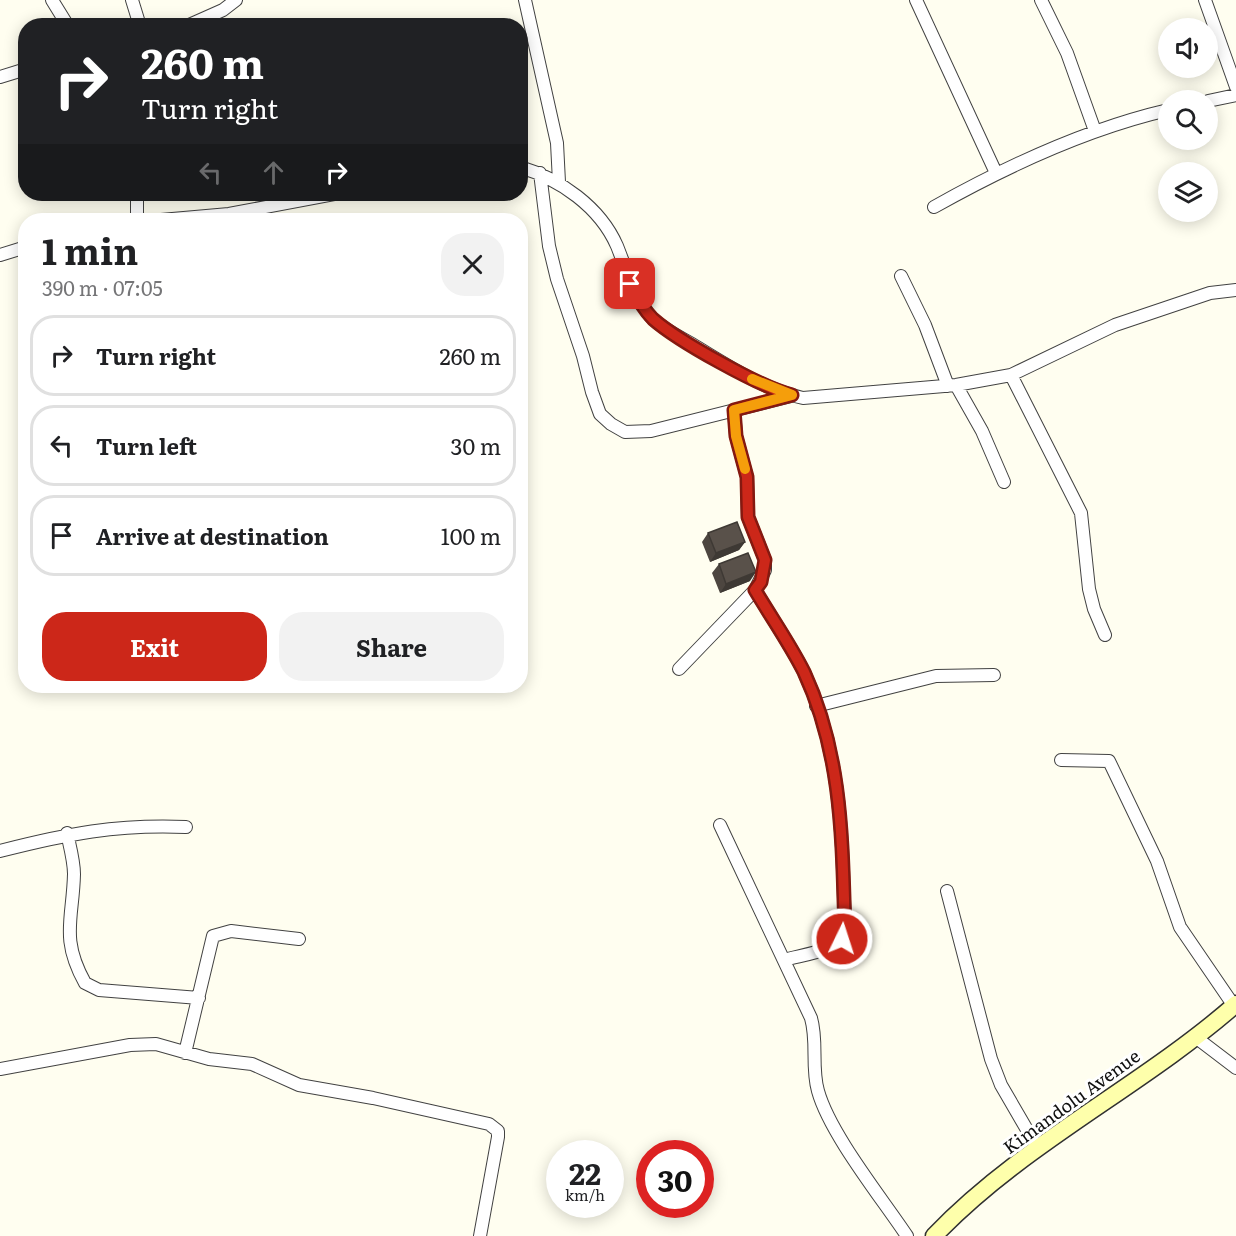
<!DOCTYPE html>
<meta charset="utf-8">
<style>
:root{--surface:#fff;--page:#f2f2f2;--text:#202124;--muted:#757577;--line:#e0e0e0;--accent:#cc2719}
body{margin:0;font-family:Literata,serif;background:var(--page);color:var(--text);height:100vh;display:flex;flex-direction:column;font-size:22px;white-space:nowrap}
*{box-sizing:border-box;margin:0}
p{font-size:20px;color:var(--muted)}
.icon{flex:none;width:33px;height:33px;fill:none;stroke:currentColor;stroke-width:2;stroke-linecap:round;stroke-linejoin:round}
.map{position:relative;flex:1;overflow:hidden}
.details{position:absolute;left:18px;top:213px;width:510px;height:480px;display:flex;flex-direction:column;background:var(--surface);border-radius:24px;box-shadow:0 3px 15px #0003}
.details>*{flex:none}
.banner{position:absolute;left:18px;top:18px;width:510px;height:183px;border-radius:24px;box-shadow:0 3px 15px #0003;background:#202124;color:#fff;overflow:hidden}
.tools{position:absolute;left:1158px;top:18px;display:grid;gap:12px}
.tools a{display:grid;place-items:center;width:60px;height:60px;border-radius:50%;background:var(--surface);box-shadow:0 3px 15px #0003;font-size:30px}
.speed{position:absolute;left:546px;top:1140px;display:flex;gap:12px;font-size:30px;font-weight:700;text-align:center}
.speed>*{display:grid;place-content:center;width:78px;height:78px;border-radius:50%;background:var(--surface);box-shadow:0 3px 15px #0003;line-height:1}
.speed small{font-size:15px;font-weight:400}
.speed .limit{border:9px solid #d22;background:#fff;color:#111}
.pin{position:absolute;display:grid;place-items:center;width:51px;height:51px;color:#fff;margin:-26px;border-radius:12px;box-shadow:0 3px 9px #0006}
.me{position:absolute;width:66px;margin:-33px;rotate:4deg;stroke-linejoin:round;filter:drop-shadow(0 0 4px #0008)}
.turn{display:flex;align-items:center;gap:21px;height:126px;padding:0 24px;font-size:27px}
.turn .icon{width:78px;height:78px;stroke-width:2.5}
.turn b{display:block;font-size:42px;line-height:51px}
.lanes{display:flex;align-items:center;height:57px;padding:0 24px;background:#0003;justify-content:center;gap:30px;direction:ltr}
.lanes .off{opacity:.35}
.round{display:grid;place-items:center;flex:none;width:63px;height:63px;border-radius:24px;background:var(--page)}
.headline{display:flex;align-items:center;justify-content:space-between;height:102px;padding:0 24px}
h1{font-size:36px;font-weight:700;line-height:45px}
.primary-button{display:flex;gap:12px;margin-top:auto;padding:12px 24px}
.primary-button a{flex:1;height:69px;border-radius:24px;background:var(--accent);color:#fff;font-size:24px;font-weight:700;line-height:69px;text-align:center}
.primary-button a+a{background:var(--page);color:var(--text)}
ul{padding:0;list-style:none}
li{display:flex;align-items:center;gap:18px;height:81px;margin:0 12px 9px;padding:0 12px;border:3px solid var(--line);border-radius:24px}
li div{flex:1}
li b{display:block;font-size:22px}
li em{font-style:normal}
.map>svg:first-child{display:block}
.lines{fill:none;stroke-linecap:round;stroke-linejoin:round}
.street-casing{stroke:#424242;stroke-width:14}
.secondary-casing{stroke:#313131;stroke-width:19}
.street{stroke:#fff;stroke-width:12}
.secondary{stroke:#feffab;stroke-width:16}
.wall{fill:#4d4640}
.shaded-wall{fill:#3e3934}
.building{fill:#59514a;stroke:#3e3934;stroke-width:1.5}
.route-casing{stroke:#851910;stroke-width:15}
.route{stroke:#cc2719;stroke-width:10}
.slow{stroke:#f59e0b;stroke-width:10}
.labels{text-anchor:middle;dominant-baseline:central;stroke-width:6;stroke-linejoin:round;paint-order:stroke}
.street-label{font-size:18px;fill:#0f0f0f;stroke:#fff}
</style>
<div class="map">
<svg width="1236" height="1236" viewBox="0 0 1236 1236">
<rect width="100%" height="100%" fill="#fffef0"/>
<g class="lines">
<g class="street-casing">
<path id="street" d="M52,0L68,26
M132,0L140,26
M525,0L557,143L559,182
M916,0L996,173
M1041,0L1067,53L1095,131
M1205,0L1236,87
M187,26L223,10L236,0
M0,77L26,69
M1208,101L1236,95
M520,167C560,179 600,207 617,246C627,271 633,294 650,316C661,328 678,336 692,344C727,365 762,389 803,398L956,385L1011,375L1115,325L1210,293L1236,290
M540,173L549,246L557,279L583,356L592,392L600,414L611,424L625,432L651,431L791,396
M137,194V220
M934,207C1007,166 1086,129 1168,110
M161,220L229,214L334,194
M0,255L26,247
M901,276L925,325L948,386
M1011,375L1081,513L1089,589L1094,609L1105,635
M956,385L982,431L1004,482
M755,590C771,617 790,644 804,672C843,756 842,842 845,931C838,952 804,954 784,960
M679,669L755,590L765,570V560L748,517L747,477L736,436L734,410
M816,706L936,676L994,675
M1061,760L1109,761L1157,861L1180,927L1234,1006
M720,825L811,1018C818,1042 811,1067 818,1091C830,1134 881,1197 907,1236
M67,833C70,847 74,861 74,874C73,919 60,938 85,983L99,990L199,998
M0,851C66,834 117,824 186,827
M947,891L991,1059L1001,1085L1037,1147
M1194,1036L1236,1068
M185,1053L213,936L231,931L299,939
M0,1069L130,1045L156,1044L209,1059L252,1064L299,1085L373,1098L489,1124L498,1131V1137L480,1236"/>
</g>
<g class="secondary-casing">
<path id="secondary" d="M934,1236C1023,1143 1140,1088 1236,1004"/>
</g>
<use href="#street" class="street"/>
<use href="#secondary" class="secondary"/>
</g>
<path class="wall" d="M708,533L745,542L739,550L710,562L702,542Z
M719,564L750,581L720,593L712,573Z"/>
<path class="shaded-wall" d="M745,542L739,550L710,562L716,553Z
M756,572L750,581L720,593L726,584Z"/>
<path class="building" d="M737,522L745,542L716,553L708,533Z
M748,553L756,572L726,584L719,564Z"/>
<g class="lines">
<g class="route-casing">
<path id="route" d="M630,284C636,296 643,309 653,319C678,341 760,387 792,395L734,410L736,436L747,477L748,517L765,560L761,582L755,590C771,617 790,644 804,672C843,756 842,842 845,931L842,939"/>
</g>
<use href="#route" class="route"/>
<path class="slow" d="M745,469L736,436L734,410L792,395L752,379"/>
</g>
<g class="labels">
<g class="street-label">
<text transform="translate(1071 1101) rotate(-36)">Kimandolu Avenue</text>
</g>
</g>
</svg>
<div class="tools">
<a><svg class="icon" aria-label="sound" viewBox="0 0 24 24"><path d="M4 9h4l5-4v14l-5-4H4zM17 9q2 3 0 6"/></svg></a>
<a><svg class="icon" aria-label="search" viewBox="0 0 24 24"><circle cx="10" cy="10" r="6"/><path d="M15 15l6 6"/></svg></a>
<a><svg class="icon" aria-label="layers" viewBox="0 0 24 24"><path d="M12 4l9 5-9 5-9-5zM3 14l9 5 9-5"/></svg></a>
</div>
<div class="speed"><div>22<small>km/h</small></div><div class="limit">30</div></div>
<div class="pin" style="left:630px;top:284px;background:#d93025"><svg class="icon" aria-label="arrive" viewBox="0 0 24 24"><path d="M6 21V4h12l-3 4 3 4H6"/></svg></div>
<svg class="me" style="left:842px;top:939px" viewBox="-20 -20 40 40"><circle r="17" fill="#cc2719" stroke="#fff" stroke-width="3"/><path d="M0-11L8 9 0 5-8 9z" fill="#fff"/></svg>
<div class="banner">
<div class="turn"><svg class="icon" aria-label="right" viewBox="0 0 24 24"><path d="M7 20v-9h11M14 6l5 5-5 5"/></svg><div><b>260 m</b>Turn right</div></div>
<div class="lanes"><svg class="icon off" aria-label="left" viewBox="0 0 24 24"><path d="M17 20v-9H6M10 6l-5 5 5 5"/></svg><svg class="icon off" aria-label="ahead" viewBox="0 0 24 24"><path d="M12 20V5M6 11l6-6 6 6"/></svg><svg class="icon" aria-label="right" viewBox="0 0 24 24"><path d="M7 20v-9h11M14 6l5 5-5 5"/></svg></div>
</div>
<section class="details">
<div class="headline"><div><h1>1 min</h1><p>390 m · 07:05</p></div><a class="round"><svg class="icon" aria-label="close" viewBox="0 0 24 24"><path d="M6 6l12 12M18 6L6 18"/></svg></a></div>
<ul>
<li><svg class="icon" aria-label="right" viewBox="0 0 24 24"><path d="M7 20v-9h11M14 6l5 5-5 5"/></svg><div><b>Turn right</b></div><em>260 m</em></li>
<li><svg class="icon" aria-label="left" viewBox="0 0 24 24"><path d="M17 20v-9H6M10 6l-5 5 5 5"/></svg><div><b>Turn left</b></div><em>30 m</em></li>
<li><svg class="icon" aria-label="arrive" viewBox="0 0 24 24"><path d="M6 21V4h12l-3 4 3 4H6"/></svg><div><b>Arrive at destination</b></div><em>100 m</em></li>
</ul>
<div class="primary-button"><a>Exit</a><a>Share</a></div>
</section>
</div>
